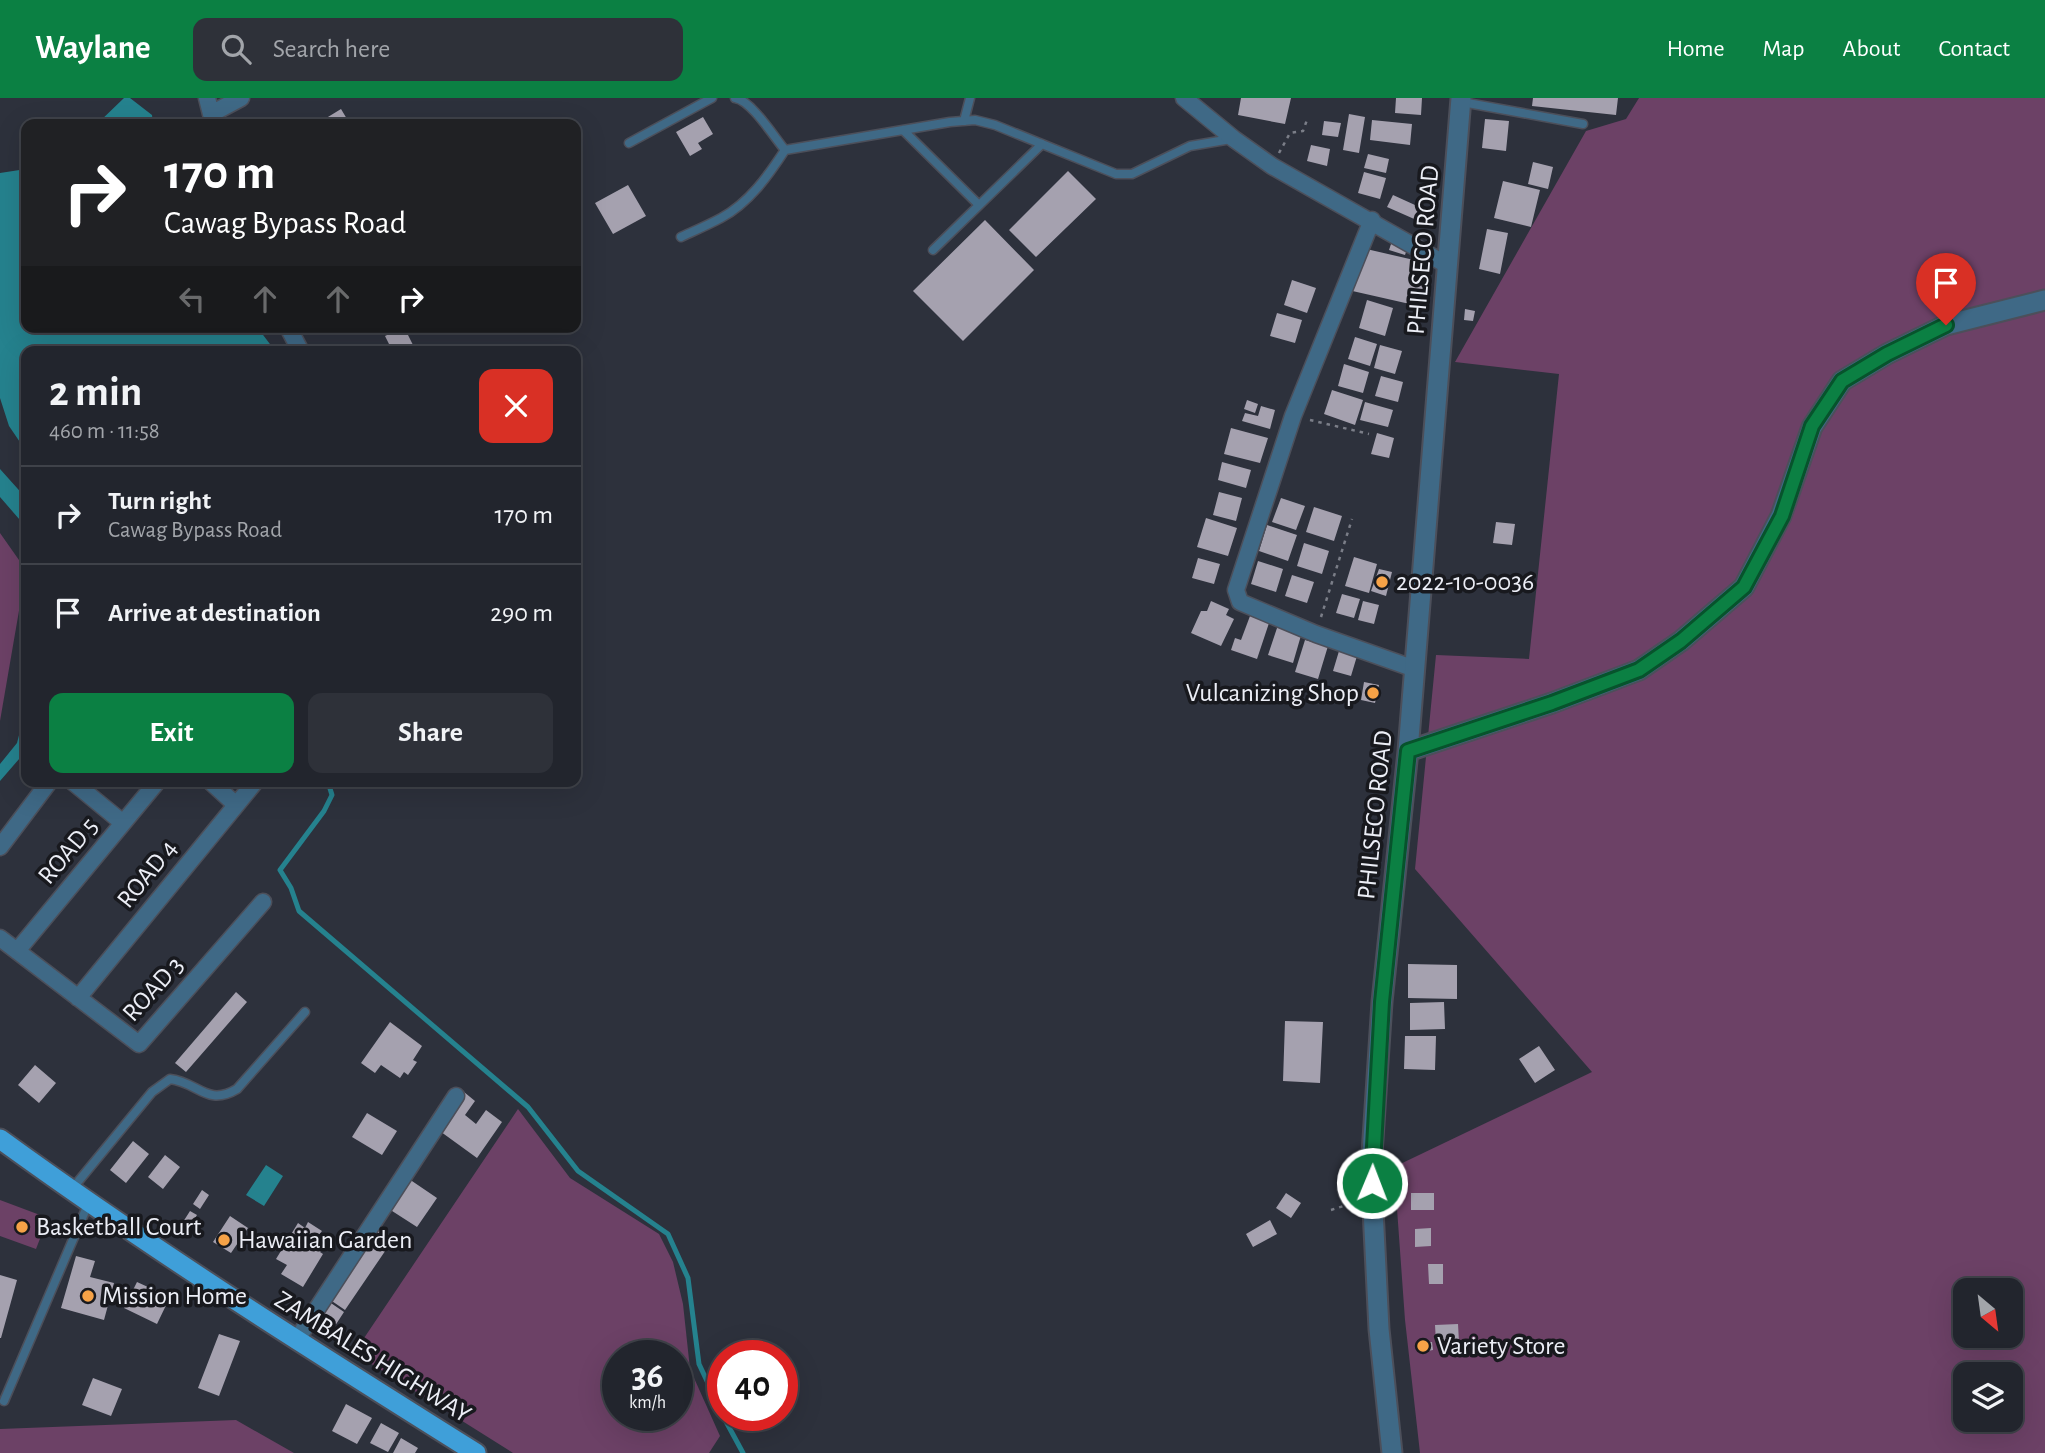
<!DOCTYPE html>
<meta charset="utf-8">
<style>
:root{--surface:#22252d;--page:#2e3139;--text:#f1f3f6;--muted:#a2a5aa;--line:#3f4249;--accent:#0b8043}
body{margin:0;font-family:"Alegreya Sans",sans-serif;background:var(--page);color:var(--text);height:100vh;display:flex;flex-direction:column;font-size:26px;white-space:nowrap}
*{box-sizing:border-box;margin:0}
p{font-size:23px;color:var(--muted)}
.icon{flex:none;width:38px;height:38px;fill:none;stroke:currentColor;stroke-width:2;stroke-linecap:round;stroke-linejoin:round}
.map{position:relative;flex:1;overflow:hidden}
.sheet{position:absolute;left:21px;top:248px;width:560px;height:441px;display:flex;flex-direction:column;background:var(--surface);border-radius:14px;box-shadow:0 7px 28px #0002,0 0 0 2px var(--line)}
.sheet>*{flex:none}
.top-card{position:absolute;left:21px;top:21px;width:560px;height:214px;border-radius:14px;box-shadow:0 7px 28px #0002,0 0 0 2px var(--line);background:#202124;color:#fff;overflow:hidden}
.needle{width:46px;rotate:151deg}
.fabs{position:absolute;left:1953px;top:1180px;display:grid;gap:14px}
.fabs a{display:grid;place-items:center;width:70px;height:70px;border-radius:14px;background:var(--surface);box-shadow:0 7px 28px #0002,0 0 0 2px var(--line);font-size:35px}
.speed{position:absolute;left:602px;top:1242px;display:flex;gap:14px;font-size:35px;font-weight:700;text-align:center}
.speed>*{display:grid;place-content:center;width:91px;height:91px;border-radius:50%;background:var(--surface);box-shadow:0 7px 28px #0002,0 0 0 2px var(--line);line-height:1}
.speed small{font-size:18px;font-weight:400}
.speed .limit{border:10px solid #d22;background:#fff;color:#111}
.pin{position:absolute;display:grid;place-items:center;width:60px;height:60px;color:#fff;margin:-72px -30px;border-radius:50% 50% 50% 0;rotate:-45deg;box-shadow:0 0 7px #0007}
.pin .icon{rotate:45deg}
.me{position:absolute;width:77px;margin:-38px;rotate:1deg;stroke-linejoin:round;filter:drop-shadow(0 0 5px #0008)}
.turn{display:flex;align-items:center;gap:24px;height:147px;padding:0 28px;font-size:32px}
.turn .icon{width:91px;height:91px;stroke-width:2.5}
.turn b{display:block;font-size:49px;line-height:60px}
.lanes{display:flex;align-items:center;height:66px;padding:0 28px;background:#0003;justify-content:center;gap:35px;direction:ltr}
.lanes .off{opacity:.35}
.round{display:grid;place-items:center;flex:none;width:74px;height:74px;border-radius:14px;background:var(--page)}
.headline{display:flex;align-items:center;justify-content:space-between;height:119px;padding:0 28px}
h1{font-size:42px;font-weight:700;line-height:52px}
.cta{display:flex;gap:14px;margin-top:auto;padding:14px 28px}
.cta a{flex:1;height:80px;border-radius:14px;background:var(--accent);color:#fff;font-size:28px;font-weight:700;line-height:80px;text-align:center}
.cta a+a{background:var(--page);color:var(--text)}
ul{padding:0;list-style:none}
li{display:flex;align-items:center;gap:21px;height:98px;padding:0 28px;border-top:2px solid var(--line)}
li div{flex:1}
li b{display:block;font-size:26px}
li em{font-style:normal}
header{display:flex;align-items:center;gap:42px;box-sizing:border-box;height:98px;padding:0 35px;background:var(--accent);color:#fff}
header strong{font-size:33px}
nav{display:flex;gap:38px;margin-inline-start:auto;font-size:24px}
.search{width:490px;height:63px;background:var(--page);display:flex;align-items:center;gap:18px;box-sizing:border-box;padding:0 24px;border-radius:14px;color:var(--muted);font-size:26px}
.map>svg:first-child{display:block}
.green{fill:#6c4166;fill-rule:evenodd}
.water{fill:#25828e}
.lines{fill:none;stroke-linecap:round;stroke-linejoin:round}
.stream{stroke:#25828e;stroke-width:5}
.building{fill:#a5a1af}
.service-casing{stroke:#4c4f5a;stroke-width:11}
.minor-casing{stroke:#4c4f5a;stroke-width:19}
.tertiary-casing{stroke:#4c4f5a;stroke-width:23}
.primary-casing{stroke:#4c4f5a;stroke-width:23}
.path{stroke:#7b7e88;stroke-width:2.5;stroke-dasharray:3.5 5;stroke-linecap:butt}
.service{stroke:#3f6986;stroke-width:8}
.minor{stroke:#3f6986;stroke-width:16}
.tertiary{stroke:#3f6986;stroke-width:19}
.primary{stroke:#3f9fd9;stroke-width:19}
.route-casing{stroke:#07532c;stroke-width:18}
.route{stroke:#0b8043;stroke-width:12}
.poi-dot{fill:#f6a247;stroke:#18191e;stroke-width:2.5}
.labels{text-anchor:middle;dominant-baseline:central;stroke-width:7;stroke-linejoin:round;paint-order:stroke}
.street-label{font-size:26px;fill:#eceef6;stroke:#18191e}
.poi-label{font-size:26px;fill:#eceef6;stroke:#18191e;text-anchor:start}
</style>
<header>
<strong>Waylane</strong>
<div class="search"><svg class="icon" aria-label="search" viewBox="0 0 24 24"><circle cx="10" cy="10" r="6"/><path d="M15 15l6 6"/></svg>Search here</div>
<nav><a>Home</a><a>Map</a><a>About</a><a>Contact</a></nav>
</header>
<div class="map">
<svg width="2045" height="1355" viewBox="0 0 2045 1355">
<rect width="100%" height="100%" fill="#2d313c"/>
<path class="green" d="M1639,0H2045V1355H1420L1405,1222L1394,1069L1592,974L1415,771L1436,557L1529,561L1559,276L1455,264L1586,33L1626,21ZM1965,1192H2011V1237H1965ZM1965,1276H2011V1321H1965Z
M0,435L26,472L0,623Z
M518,1011L570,1080L659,1136L673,1164L683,1206L690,1271L720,1338L709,1355H513L354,1255ZM677,1258V1318H618V1258Z
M0,1102L48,1120L36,1151L0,1138Z
M236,1322L294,1355H0V1331Z"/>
<path class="water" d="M124,0H130L152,17L153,26H97Z
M26,71V229H257L276,254H26V353L9,328L0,300V75Z
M0,371L26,400V429L0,399Z
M26,610V653L0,683V666L17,645Z
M266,1067L283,1078L264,1108L246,1097Z"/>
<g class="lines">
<path class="stream" d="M328,684L332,697L324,713L280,772L291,790L299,813L528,1009L578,1073L668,1136L688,1180L699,1266L723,1317
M723,1318L743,1355"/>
</g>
<path class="building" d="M1241,0H1291L1285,26L1238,17Z
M1396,0H1422L1421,17L1395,15Z
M1533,0H1618L1616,17L1532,8Z
M341,11L350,26H325L323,22Z
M1349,16L1365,19L1359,55L1343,52Z
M703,19L713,36L698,45L702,51L690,58L676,34Z
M1485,21L1509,23L1506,53L1482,50Z
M1372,22L1412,26L1410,47L1370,42Z
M1324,23L1341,25L1338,39L1322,37Z
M1311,47L1330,51L1327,68L1307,63Z
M1368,56L1389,61L1386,75L1364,70Z
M1533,64L1553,69L1548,91L1528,86Z
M1068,73L1096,101L1036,159L1009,132Z
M1364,74L1386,80L1380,101L1358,95Z
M1503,83L1540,92L1531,129L1494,120Z
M628,87L646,118L613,136L595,105Z
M1393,97L1426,112L1421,124L1387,109Z
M985,122L1034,172L963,243L913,193Z
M1487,131L1508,135L1500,176L1479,171Z
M1393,140L1409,145L1405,157L1389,152Z
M1362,150L1427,165L1423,209L1348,192Z
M1292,182L1316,190L1307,215L1284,207Z
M1367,202L1393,210L1385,238L1359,230Z
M1465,211L1475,213L1473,223L1464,222Z
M1277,215L1302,222L1295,245L1270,238Z
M404,229L414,249L403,254H393L385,238Z
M1355,239L1377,246L1370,268L1348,261Z
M1380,247L1402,253L1395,276L1374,270Z
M1344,266L1369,274L1363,295L1338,288Z
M1381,278L1403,284L1398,304L1375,298Z
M1332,292L1363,302L1355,327L1324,316Z
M1247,302L1258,306L1255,315L1244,311Z
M1365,304L1393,312L1388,329L1360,322Z
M1261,308L1275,312L1270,331L1242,323L1245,315L1258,318Z
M1231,330L1268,340L1260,365L1224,356Z
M1377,335L1394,340L1389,360L1371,356Z
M1222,364L1251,372L1246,390L1218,382Z
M1219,394L1242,400L1236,423L1213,417Z
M1281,400L1305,408L1296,432L1272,424Z
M1314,409L1342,418L1334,443L1306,434Z
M1206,420L1237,430L1228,458L1197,449Z
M1496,424L1515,426L1512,447L1493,445Z
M1267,427L1297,437L1288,463L1259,453Z
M1304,445L1329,453L1322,476L1297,468Z
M1354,459L1377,466L1369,495L1345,488Z
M1198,460L1220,466L1214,486L1192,480Z
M1258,463L1283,471L1276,494L1251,486Z
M1379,471L1392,474L1386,498L1371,493Z
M1292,477L1314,484L1307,505L1285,498Z
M1342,496L1360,501L1354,520L1336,515Z
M1211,503L1229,511L1226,517L1234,521L1221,548L1191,535L1201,513H1207Z
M1363,503L1379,507L1374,526L1358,522Z
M1250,518L1269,525L1257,561L1231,552L1235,540L1241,542Z
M1278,527L1302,534L1293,565L1268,557Z
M1305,542L1328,548L1318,581L1295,574Z
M1339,553L1357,558L1351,578L1333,573Z
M1364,584L1379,587L1375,605L1361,602Z
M1408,866L1457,867V901L1408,900Z
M236,894L247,904L186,974L175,965Z
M1444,904L1445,931L1410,932V905Z
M1285,923L1323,924L1320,985L1283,983Z
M390,924L422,948L413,962L417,964L408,977L404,974L400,980L381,967L375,975L361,965Z
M1405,938H1436L1435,972L1404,971Z
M1539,948L1555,972L1535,985L1519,961Z
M35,967L56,985L39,1005L18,987Z
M464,994L475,1003L465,1017L476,1026L486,1012L502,1024L477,1060L437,1031Z
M367,1015L397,1033L382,1057L352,1039Z
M133,1043L149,1056L126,1085L110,1072Z
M165,1057L180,1069L163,1091L148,1079Z
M409,1081L437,1100L417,1129L389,1111Z
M202,1092L209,1097L200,1111L193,1106Z
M1286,1095L1301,1105L1291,1120L1276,1110Z
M1411,1095H1434V1112H1411Z
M190,1113L197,1117L190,1128L183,1124Z
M230,1118L248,1130L231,1155L213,1144Z
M1270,1122L1277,1136L1253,1149L1246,1136Z
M308,1124L322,1133L318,1138L327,1144L320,1154L323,1156L303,1189L281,1176L287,1167L276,1161L298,1125L305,1130Z
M375,1127L394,1140L345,1212L326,1199Z
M1431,1130V1148L1415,1149V1131Z
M76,1158L95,1163L90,1179L114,1185L104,1222L61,1210Z
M1428,1166H1443V1186H1429Z
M0,1177L17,1182L1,1240H0Z
M137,1184L170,1199L157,1226L124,1210Z
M325,1201L344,1214L331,1234L312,1221Z
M1458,1226L1459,1244H1436L1435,1227Z
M219,1236L240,1243L219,1298L198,1290Z
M1432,1244L1433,1252L1422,1254L1420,1245Z
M93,1280L122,1291L111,1318L82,1307Z
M346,1306L372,1320L357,1346L332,1333Z
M381,1325L399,1335L388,1354L370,1345Z
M401,1340L418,1350L415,1355H393Z"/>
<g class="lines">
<g class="service-casing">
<path id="service" d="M735,0C751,2 774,39 785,52L950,24L975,22L995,27L1116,76H1132L1190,48L1231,41
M1462,4L1583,26
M964,23L970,0
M903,32L979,107
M629,45L712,0
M681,139C694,133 708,127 721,120C749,105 768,78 785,52
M933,152L1042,46
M72,1091L152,994L170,981C198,984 207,1009 237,991L305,914
M4,1303L89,1104"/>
</g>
<g class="minor-casing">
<path id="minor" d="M207,0L211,16L241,0
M1184,0L1234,41L1272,68L1447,167
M1372,122L1293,318L1236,492L1240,504L1316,536L1415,571
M288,229L301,254
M73,684L123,725
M211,684L235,706
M0,749L49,684
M0,840L139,946L263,804
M17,853L157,684
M78,900L255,684
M296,1243L456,998"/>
</g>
<g class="tertiary-casing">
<path id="tertiary" d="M1408,653L1552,605L1639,572L1681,543L1744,489L1781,418L1812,329L1842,283L1887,256L1946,227L2045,202
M1392,1355L1379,1231L1371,1071L1382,904L1408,653L1461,0"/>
</g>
<g class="primary-casing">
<path id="primary" d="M0,1041C154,1153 315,1254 476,1355"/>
</g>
<path class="path" d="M1279,55L1290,35L1303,33L1308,19
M1310,322L1369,336
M1321,519L1352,421
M1331,1112L1356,1104"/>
<use href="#service" class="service"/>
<use href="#minor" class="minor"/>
<use href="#tertiary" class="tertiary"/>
<use href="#primary" class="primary"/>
</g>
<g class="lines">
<g class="route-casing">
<path id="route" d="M1372,1085L1382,904L1408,653L1552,605L1639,572L1681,543L1744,489L1782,418L1812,328L1842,283L1887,256L1946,227"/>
</g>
<use href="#route" class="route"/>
</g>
<g class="poi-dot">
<circle cx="1382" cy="484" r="7"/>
<circle cx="1373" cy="595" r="7"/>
<circle cx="22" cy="1129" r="7"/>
<circle cx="224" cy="1142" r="7"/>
<circle cx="88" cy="1198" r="7"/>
<circle cx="1423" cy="1248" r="7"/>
</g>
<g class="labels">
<g class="street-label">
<text transform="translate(1423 152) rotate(-85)">PHILSECO ROAD</text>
<text transform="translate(1375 717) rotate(-84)">PHILSECO ROAD</text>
<text transform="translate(68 753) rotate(-50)">ROAD 5</text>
<text transform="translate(147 776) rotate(-51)">ROAD 4</text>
<text transform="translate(153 891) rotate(-48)">ROAD 3</text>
<text transform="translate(373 1259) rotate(32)">ZAMBALES HIGHWAY</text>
</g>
<g class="poi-label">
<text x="1396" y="484">2022-10-0036</text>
<text x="1359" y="595" text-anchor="end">Vulcanizing Shop</text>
<text x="36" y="1129">Basketball Court</text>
<text x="238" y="1142">Hawaiian Garden</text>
<text x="102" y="1198">Mission Home</text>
<text x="1437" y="1248">Variety Store</text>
</g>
</g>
</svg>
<div class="fabs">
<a><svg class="needle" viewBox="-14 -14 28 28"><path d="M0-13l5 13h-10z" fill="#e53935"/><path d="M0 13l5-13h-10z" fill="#a2a5aa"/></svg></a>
<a><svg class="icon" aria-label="layers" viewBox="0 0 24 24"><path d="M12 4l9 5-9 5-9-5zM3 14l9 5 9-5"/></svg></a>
</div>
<div class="speed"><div>36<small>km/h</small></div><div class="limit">40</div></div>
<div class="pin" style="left:1946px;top:227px;background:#d93025"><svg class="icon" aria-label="arrive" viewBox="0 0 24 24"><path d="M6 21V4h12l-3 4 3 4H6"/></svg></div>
<svg class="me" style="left:1372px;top:1085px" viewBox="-20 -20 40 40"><circle r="17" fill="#0b8043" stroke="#fff" stroke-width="3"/><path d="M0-11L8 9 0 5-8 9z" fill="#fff"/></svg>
<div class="top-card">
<div class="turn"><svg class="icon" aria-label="right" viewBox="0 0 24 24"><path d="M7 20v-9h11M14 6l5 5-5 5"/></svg><div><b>170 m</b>Cawag Bypass Road</div></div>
<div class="lanes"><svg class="icon off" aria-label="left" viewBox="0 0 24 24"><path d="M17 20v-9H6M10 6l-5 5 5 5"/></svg><svg class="icon off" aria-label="ahead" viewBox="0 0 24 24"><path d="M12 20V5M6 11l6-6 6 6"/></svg><svg class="icon off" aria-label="ahead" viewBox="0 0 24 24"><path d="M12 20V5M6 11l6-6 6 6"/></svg><svg class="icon" aria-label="right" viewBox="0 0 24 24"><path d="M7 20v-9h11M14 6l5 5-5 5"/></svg></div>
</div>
<section class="sheet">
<div class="headline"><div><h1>2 min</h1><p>460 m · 11:58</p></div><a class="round" style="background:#d93025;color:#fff"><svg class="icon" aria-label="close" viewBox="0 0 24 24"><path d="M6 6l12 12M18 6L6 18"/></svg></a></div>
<ul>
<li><svg class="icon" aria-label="right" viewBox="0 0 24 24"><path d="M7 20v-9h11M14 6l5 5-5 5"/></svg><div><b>Turn right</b><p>Cawag Bypass Road</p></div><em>170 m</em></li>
<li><svg class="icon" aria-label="arrive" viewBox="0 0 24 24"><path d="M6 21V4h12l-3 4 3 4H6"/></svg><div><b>Arrive at destination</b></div><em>290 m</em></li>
</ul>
<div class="cta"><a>Exit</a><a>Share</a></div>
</section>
</div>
